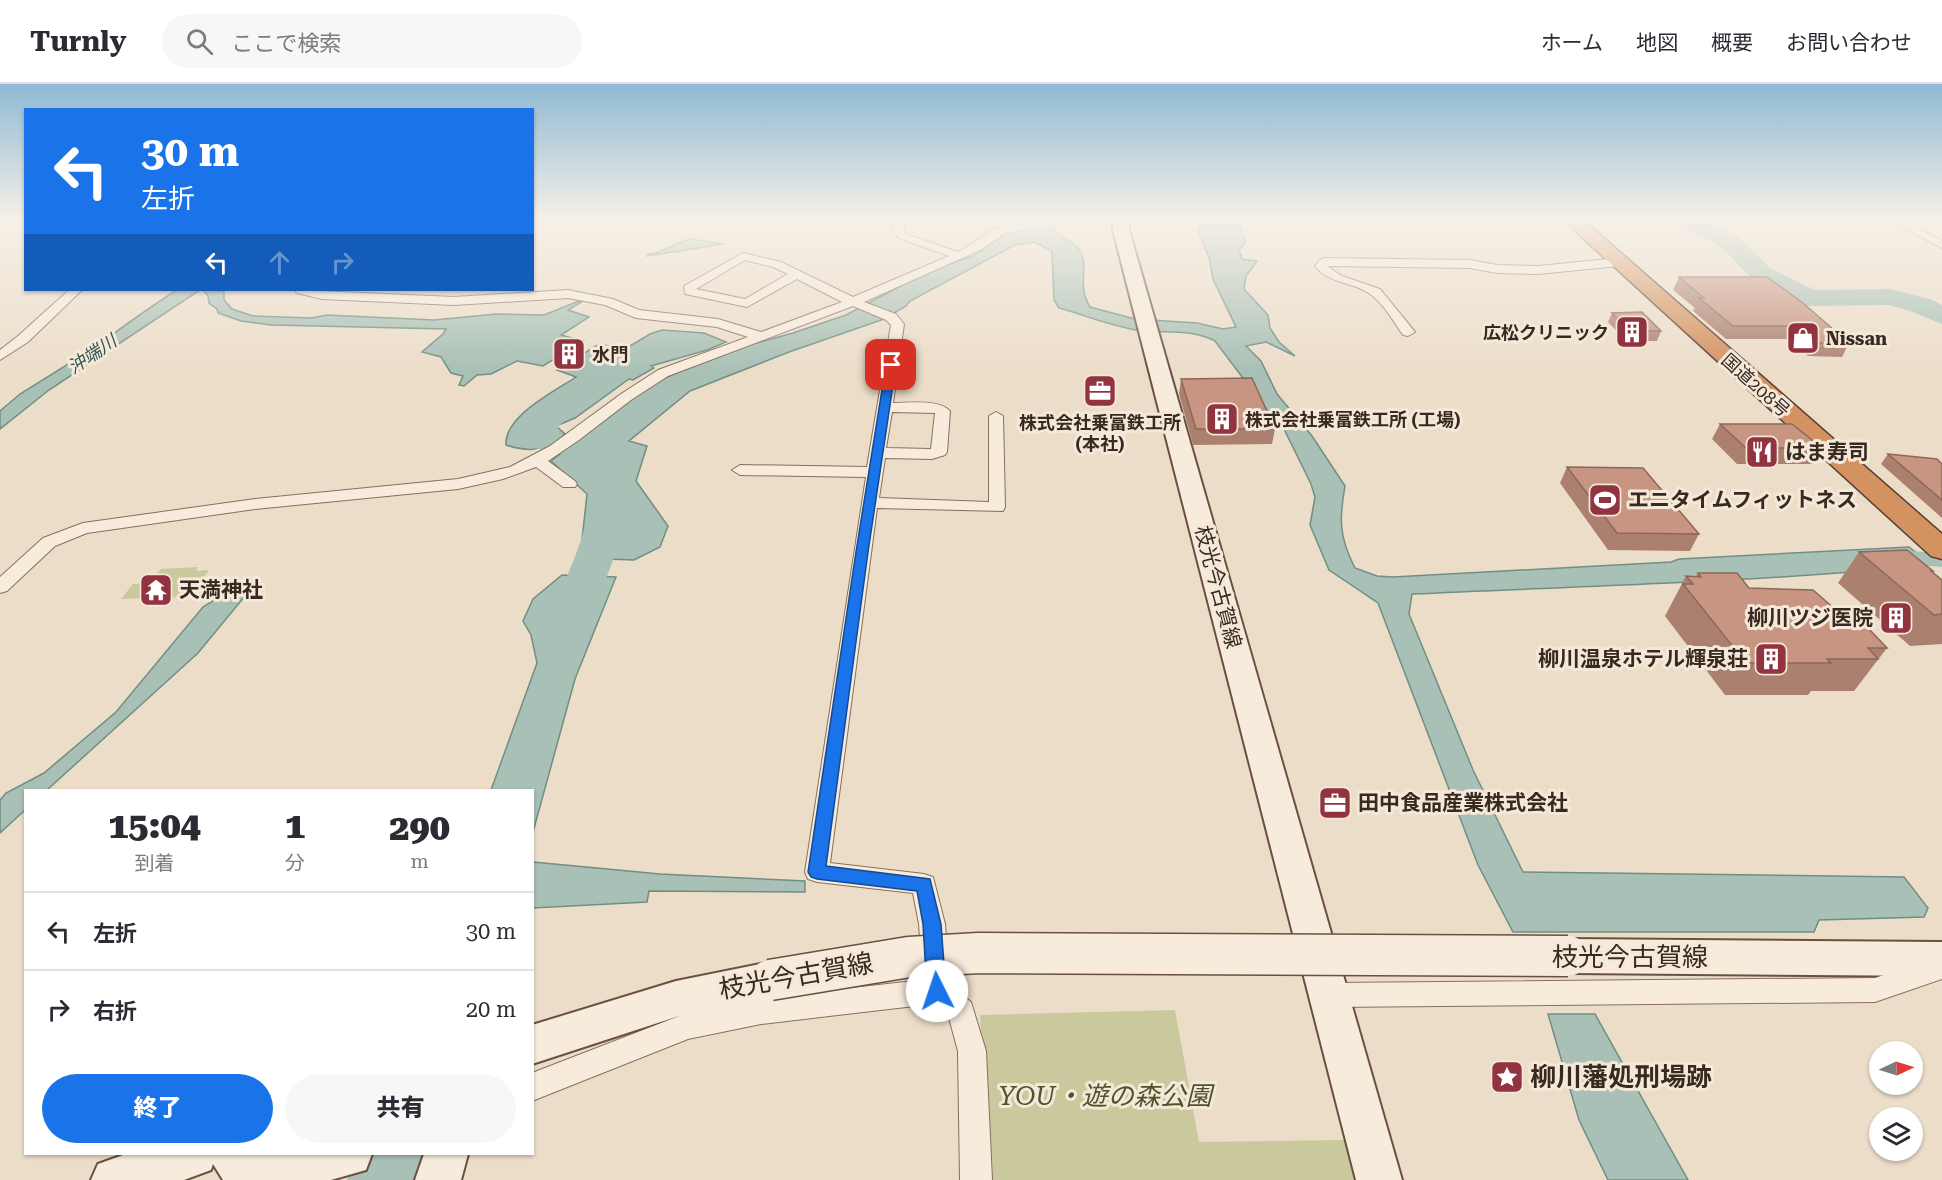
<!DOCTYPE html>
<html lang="ja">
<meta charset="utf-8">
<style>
:root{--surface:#fff;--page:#f7f7f7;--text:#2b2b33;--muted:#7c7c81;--line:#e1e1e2;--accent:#1a73e8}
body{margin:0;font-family:"Roboto Serif","Noto Sans JP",serif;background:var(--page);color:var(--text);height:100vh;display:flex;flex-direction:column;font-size:22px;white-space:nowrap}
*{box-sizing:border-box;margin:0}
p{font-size:20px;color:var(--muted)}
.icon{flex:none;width:33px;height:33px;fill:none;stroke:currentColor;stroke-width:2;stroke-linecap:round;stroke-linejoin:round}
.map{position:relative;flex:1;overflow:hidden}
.side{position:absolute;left:24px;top:705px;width:510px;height:366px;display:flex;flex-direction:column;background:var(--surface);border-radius:0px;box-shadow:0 2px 4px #0004}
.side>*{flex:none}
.guide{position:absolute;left:24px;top:24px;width:510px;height:183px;border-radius:0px;box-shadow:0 2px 4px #0004;background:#1a73e8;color:#fff;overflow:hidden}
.needle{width:39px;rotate:86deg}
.fabs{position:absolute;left:1869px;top:957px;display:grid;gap:12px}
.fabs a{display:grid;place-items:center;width:54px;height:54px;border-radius:50%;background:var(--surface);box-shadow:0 2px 4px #0004;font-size:30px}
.pin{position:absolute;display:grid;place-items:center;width:51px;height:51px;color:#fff;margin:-26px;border-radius:12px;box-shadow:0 3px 9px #0006}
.me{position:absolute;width:66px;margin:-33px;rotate:356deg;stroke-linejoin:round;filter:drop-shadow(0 0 4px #0008)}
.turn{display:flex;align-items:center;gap:21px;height:126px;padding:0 18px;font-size:27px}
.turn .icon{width:78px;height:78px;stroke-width:2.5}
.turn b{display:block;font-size:42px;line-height:51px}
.lanes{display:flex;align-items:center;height:57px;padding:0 18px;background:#0003;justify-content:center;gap:30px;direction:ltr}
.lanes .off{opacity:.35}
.eta{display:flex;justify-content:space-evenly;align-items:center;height:102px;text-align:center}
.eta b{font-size:36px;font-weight:800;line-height:42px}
.button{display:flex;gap:12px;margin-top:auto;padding:12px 18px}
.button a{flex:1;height:69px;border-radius:36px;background:var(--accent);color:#fff;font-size:24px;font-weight:800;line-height:69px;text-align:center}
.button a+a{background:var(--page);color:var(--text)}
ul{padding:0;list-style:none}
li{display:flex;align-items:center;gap:18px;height:78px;padding:0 18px;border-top:2px solid var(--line)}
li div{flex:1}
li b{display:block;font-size:22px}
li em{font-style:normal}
header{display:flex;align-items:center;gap:36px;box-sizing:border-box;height:84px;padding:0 30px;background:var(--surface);border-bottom:2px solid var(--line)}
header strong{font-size:28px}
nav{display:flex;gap:33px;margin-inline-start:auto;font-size:21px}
.search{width:420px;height:54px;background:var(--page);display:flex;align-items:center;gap:15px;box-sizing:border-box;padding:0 21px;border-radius:33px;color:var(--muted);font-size:22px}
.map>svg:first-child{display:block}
.green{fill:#c9c99d}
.water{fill:#a9c0b6;stroke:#708e83;stroke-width:1.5}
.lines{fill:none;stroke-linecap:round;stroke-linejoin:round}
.canal{fill:#a9c0b6;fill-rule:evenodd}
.river{fill:#a9c0b6;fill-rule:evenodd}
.street-casing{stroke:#876f5f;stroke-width:2}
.secondary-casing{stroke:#695042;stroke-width:4}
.highway-casing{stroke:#553e32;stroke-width:3}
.street{fill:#f7ebdc;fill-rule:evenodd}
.secondary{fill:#f7ebdc;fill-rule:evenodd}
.highway{fill:#d49260;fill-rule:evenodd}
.secondary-bridge-casing{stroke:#695042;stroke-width:43;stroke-linecap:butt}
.secondary-bridge{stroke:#f7ebdc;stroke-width:40}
.wall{fill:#ab806f}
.building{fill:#c79581;stroke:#8b685a;stroke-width:1.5}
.route{fill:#1a73e8;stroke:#114b97;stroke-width:1.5}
.labels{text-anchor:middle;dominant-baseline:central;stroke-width:6;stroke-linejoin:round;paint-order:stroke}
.far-poi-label{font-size:18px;font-weight:bold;fill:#382921;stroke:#f4e8d8;text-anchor:start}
.far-water-label{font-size:18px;font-style:italic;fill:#325750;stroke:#f4e8d8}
.far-street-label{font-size:18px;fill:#382921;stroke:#f4e8d8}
.poi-label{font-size:21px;font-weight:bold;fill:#382921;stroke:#f4e8d8;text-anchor:start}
.street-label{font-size:21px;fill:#382921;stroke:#f4e8d8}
.near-street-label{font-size:26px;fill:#382921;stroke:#f4e8d8}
.near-poi-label{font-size:26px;font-weight:bold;fill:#382921;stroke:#f4e8d8;text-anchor:start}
.near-park-label{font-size:26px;font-style:italic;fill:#4e5329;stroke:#f4e8d8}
</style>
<header>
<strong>Turnly</strong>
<div class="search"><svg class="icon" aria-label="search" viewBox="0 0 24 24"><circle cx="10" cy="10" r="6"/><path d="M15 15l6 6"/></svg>ここで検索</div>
<nav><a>ホーム</a><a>地図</a><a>概要</a><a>お問い合わせ</a></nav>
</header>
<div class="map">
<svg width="1942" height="1096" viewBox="0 0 1942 1096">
<rect width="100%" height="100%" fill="#ecddc9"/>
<path class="green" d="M198,483L196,487L209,486L189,513L121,515L133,500H148L161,485Z
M1175,926L1199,1058L1348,1056L1358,1096H989L980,931Z"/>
<path class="water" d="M1206,135H1237L1246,158L1239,166L1242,175L1257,177L1246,192L1244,205L1268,231L1270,244L1279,258L1295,272L1266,258L1246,262L1261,277L1277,310L1312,352L1345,402C1339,435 1339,453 1355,484L1377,492L1393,493L1671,478L1679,475L1909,463L1932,481C1759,498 1586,502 1412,510L1409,530L1473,686L1523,788L1904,793L1928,824L1924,833L1819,836L1814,848H1513L1478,781L1378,519L1329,486L1310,441L1315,413L1311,400L1283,343L1277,339L1215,257C1190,244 1163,250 1136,246C1110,242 1085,231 1059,224L1054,216L1052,167L1034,158L1015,161L910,217L906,222L884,235L789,268L690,307L629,357L647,362L636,397L668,442L660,463L634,476L580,474L587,410L551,377L652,300L676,289L753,260L793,249L846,231L927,188L973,172L1009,148L1034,142H1052C1057,153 1074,156 1080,167C1090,185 1076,200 1090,223L1135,235L1197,239L1223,245L1236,243L1213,195L1209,173L1198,148L1200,141Z
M689,155L724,160L647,172L648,170L656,169Z
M177,206H200L49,306L0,345V327L20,310L78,274C83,268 89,269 94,264C121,244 148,224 177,206Z
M203,206L224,207V216L232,225L253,232L311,234L327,231L434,236L496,230L544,231L579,217H583L568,226L589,233L561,251L583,257L543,282L517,277L491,290L477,291L464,302L459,301L463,292L451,289L441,273L422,268L443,250L446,245L271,241L241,237L218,229L217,225L209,219L208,212Z
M662,246L704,249L726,258L707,266L651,282L654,284L633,296L629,295L575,334L556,342L565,350C540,365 535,370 506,361C504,332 555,307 576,293L557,286L599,260L625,265L650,250Z
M562,491L616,493L575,595L533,748L532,706H491L537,579L531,551L523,537L533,515Z
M253,508L245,512L198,569L47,706H26L25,726L0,749V716L6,709L44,689L116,628L203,523L225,509Z
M533,778L660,790L805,797V808L649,807L647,818L533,824Z
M1548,930H1595L1688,1096H1608L1579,1036Z
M420,1070L421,1079L415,1096H351L354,1088Z"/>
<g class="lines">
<path class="canal" d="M530,257L612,279L615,283L612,287L606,288L524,266L522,262Z
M1893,466L1942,469V483L1885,478L1882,473L1885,468Z"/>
<path class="river" d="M1669,135H1702L1712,139L1740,154L1770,184L1814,206L1890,205L1930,215L1942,221V240L1910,227L1889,221L1809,222C1793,218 1764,204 1751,193C1738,182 1729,168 1714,159C1702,153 1676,144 1669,135Z
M561,314L572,317L577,324L558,343L555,350C571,353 596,355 608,367C653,409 602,500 585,546L579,556L564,560L549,556L543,546C556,515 613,408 582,380C569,368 541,366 524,362L519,355C529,336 539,320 561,314Z
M356,1070H422L413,1096H347Z"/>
<g class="street-casing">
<path id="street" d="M895,135H905L904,147L909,151L958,168C972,161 984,150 998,144C1015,136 1054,134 1072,135L1067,138L1005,149L982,165L864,218L896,230L904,240L893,319C909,319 939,315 950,327L947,368L945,371L932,375L885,374L879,414L989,418V332L996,328L1003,332L1005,423L1003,427L877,424L830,779L924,790L933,793L945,840L950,901L971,918L986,967L992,1096H960L958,967L949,934L932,920L761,940L688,955L532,1017V989L687,929L761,914L923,896L919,840L913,809L817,798L808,795L805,788L866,393L740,391L732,386L740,381L867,383L891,241L886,236L853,222L668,292L631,316L579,356L548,377L575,397L577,400L575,403H563L536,383L503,395L458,405L255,425L87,449L55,462L7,507L0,509V493L43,454L83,439L255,415L458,395L510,383L550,362L621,310L658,286L748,253L717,243L636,234L605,221L568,214L454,221L322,215L297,209L295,206L454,213L568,206L613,215L639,226L718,235L761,248L842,218L797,195L747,223L685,210L684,202L743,169L781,178L853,213L949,172L901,155L892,148ZM745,176L773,183L788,190L745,215L696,205ZM892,328L935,329L931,365L886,364Z
M1887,135H1900L1942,157V164Z
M1324,174L1470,176L1497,181L1538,182L1619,174L1625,178L1619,182L1538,190L1497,189L1470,184L1327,182L1342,192L1380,205L1415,248L1408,252L1403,251C1393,237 1384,220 1370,210C1352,197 1330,201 1315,182L1320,176Z
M69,206H82L28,258L0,276V266L18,252Z
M1942,871V895L1875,918L1329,923L1319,920L1315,911L1319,902L1329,899L1875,894Z"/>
</g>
<g class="secondary-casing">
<path id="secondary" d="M1113,135H1129V146L1402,1096H1356L1113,146Z
M1568,855L1942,858V892L1568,889L1554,884L1549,872L1554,860Z
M770,878L784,883L790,896L784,909L770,914L676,933L532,980V941L676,897Z
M126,1070H372L366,1086L331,1096H223L213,1080L211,1086L184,1096H91L98,1080Z
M424,1070H468L461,1096H415Z"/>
</g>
<g class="highway-casing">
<path id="highway" d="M1562,135H1582L1942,450V475L1931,472Z"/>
</g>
<use href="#street" class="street"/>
<use href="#secondary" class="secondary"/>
<use href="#highway" class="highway"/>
<g class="secondary-bridge-casing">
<path id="secondary-bridge" d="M770,896L909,873L979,869L1568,872"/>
</g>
<use href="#secondary-bridge" class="secondary-bridge"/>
</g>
<path class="wall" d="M1679,193L1849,259L1842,273L1808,272L1786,255H1726L1693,227L1695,224L1673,206Z
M1612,229L1661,247L1657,257H1626L1608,238Z
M1181,295L1275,345L1272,360L1193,361L1179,310Z
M1720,340L1822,364L1812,380H1737L1712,355Z
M1888,370L1942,380V434L1881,380Z
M1567,383L1699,450L1690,467L1608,466L1560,399Z
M1859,468L1933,487L1932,489L1942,496V560L1910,562L1838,499Z
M1698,489L1749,504L1836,526L1887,564L1854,607H1811L1808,611H1725L1665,532L1686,492H1696Z"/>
<path class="building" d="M1679,193H1767L1803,219L1849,259H1815L1793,242H1733L1699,214H1704Z
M1642,228L1661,247H1630L1612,229Z
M1252,294L1275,345H1196L1181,295Z
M1720,340H1792L1822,364H1746Z
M1888,370L1937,375L1942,380V416Z
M1567,383L1643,384L1699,450L1617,449Z
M1907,466L1933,487H1931L1942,496V530L1934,531L1859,468Z
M1698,489H1737L1749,504L1813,506L1836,526H1851L1887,564H1868L1878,575H1827L1831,579H1746L1683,500H1693L1686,492L1701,493Z"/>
<linearGradient id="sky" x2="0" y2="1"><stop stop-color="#8fb9d4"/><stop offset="0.47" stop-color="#f6f0e7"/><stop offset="1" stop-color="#f6f0e7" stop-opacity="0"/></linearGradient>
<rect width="1942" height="288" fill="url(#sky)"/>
<path class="route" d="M891,278L896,281L868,468L826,782L930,795L941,840L946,907L943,913L937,916L930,913L927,907L923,840L917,807L817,795L811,793L808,788L856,468L886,281Z"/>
<defs>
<g id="building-square" transform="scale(1.725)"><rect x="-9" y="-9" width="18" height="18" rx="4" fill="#923340" stroke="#f4e8d8"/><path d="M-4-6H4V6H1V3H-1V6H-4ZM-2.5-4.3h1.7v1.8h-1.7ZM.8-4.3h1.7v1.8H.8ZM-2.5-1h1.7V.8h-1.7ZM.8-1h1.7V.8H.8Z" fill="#fff"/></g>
<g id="shop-square" transform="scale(1.725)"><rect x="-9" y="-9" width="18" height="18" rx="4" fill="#923340" stroke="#f4e8d8"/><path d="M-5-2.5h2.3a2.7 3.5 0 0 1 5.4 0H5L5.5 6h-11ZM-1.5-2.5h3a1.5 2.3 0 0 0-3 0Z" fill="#fff"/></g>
<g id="office-square" transform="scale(1.725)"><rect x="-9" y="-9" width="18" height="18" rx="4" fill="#923340" stroke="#f4e8d8"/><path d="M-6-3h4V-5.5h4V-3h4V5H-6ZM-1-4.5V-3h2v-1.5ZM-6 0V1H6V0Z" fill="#fff"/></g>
<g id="restaurant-square" transform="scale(1.725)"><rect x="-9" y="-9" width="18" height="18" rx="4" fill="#923340" stroke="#f4e8d8"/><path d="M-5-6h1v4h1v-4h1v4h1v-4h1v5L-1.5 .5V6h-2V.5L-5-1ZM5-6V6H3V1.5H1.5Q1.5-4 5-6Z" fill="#fff"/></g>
<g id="stadium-square" transform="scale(1.725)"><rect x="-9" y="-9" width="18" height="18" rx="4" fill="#923340" stroke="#f4e8d8"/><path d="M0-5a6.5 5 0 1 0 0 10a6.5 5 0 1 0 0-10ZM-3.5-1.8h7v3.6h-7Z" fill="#fff"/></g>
<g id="temple-square" transform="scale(1.725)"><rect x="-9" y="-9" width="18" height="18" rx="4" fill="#923340" stroke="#f4e8d8"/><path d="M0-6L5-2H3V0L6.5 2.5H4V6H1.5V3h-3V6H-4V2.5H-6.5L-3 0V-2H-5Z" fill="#fff"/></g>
<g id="sight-square" transform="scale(1.725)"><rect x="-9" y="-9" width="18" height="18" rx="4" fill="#923340" stroke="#f4e8d8"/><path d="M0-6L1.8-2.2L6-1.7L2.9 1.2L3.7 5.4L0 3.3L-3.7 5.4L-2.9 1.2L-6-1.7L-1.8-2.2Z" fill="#fff"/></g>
</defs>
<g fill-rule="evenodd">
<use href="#building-square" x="1632" y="248"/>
<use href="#shop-square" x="1803" y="254"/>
<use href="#building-square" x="569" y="270"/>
<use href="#office-square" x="1100" y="307"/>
<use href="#building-square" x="1222" y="335"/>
<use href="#restaurant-square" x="1762" y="368"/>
<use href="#stadium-square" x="1605" y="416"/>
<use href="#temple-square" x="156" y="506"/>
<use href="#building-square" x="1896" y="534"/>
<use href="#building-square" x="1771" y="575"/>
<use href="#office-square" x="1335" y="719"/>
<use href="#sight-square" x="1507" y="993"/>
</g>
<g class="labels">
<g class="far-poi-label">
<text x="1609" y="248" text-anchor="end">広松クリニック</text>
<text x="1826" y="254">Nissan</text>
<text x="592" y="270">水門</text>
<text x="1245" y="335">株式会社乗富鉄工所 (工場)</text>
<text x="1100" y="338" text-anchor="middle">株式会社乗富鉄工所<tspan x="1100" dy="21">(本社)</tspan></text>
</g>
<g class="far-water-label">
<text transform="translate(92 270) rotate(-34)">沖端川</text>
</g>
<g class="far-street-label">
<text transform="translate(1756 301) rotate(42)">国道208号</text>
</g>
<g class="poi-label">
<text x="1785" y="368">はま寿司</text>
<text x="1628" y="416">エニタイムフィットネス</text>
<text x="179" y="506">天満神社</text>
<text x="1873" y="534" text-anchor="end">柳川ツジ医院</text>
<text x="1748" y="575" text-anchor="end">柳川温泉ホテル輝泉荘</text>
<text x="1358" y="719">田中食品産業株式会社</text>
</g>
<g class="street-label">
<text transform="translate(1218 503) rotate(75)">枝光今古賀線</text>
</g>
<g class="near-street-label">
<text x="1630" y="873">枝光今古賀線</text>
<text transform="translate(796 892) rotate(-10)">枝光今古賀線</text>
</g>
<g class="near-poi-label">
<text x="1530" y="993">柳川藩処刑場跡</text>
</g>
<g class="near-park-label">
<text x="1105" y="1012">YOU・遊の森公園</text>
</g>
</g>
</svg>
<div class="fabs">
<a><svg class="needle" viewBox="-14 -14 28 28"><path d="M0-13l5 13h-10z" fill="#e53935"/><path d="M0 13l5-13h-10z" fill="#7c7c81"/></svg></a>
<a><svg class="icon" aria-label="layers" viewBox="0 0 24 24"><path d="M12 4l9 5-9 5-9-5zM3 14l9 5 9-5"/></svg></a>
</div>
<div class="pin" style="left:891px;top:281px;background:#d93025"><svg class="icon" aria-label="arrive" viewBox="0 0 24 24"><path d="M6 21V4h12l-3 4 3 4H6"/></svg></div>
<svg class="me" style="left:937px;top:907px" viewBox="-20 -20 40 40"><circle r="19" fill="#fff"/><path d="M0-13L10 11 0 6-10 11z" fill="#1a73e8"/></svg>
<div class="guide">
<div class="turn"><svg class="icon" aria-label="left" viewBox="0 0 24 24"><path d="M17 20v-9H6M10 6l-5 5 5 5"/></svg><div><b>30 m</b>左折</div></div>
<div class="lanes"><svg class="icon" aria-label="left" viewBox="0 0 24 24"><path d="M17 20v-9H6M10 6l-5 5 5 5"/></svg><svg class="icon off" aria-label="ahead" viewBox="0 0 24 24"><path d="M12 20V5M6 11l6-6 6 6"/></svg><svg class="icon off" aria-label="right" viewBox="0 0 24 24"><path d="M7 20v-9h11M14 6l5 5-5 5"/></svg></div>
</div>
<section class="side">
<div class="eta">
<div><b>15:04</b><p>到着</p></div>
<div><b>1</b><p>分</p></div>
<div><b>290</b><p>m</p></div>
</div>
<ul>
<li><svg class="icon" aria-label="left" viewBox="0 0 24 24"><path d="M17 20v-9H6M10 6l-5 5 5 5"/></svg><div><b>左折</b></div><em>30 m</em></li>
<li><svg class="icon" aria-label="right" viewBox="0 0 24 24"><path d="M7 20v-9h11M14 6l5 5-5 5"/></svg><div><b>右折</b></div><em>20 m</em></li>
</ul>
<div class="button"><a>終了</a><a>共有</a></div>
</section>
</div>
